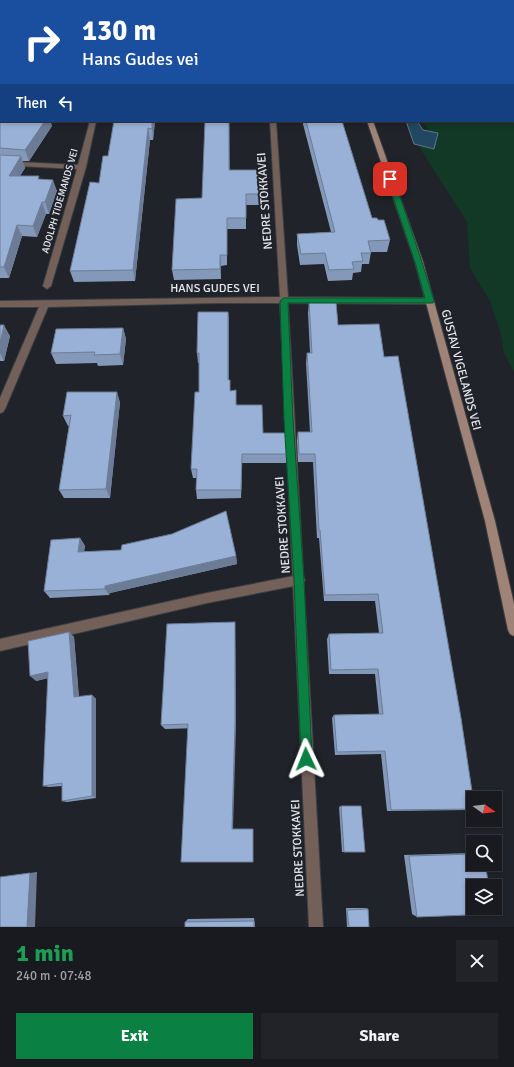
<!DOCTYPE html>
<meta charset="utf-8">
<style>
:root{--surface:#181a1f;--page:#212328;--text:#f1f3f6;--muted:#9fa1a4;--line:#36383d;--accent:#0b8043}
body{margin:0;font-family:Signika,sans-serif;background:var(--page);color:var(--text);height:100vh;display:flex;flex-direction:column;font-size:15px;white-space:nowrap}
*{box-sizing:border-box;margin:0}
p{font-size:13px;color:var(--muted)}
.icon{flex:none;width:22px;height:22px;fill:none;stroke:currentColor;stroke-width:2;stroke-linecap:round;stroke-linejoin:round}
.map{position:relative;height:927px;overflow:hidden}
.side{display:flex;flex-direction:column;background:var(--surface);flex:1}
.side>*{flex:none}
.top-card{position:absolute;left:0px;top:0px;width:514px;height:122px;box-shadow:0 2px 6px #0003,0 0 0 1px var(--line);background:#1a4fa0;color:#fff;overflow:hidden}
.needle{width:26px;rotate:104deg}
.buttons{position:absolute;left:466px;top:791px;display:grid;gap:8px}
.buttons a{display:grid;place-items:center;width:36px;height:36px;border-radius:0px;background:var(--surface);box-shadow:0 2px 6px #0003,0 0 0 1px var(--line);font-size:20px}
.pin{position:absolute;display:grid;place-items:center;width:34px;height:34px;color:#fff;margin:-17px;border-radius:8px;box-shadow:0 2px 6px #0006}
.me{position:absolute;width:44px;margin:-22px;rotate:358deg;stroke-linejoin:round;filter:drop-shadow(0 0 3px #0008)}
.turn{display:flex;align-items:center;gap:14px;height:84px;padding:0 16px;font-size:18px}
.turn .icon{width:52px;height:52px;stroke-width:2.5}
.turn b{display:block;font-size:28px;line-height:34px}
.then{display:flex;align-items:center;height:38px;padding:0 16px;background:#0003;gap:8px;font-size:15px}
.round{display:grid;place-items:center;flex:none;width:42px;height:42px;border-radius:0px;background:var(--page)}
.headline{display:flex;align-items:center;justify-content:space-between;height:68px;padding:0 16px}
h1{font-size:24px;font-weight:700;line-height:30px;color:#1e9e55}
.action{display:flex;gap:8px;margin-top:auto;padding:8px 16px}
.action a{flex:1;height:46px;border-radius:0px;background:var(--accent);color:#fff;font-size:16px;font-weight:700;line-height:46px;text-align:center}
.action a+a{background:var(--page);color:var(--text)}
.map>svg:first-child{display:block}
.green{fill:#113925}
.water{fill:#224861;stroke:#5d788b}
.lines{fill:none;stroke-linecap:round;stroke-linejoin:round}
.service-casing{stroke:#3c3f44;stroke-width:2}
.minor-casing{stroke:#3c3f44;stroke-width:2}
.secondary-casing{stroke:#3c3f44;stroke-width:2}
.service{fill:#736059;fill-rule:evenodd}
.minor{fill:#736059;fill-rule:evenodd}
.secondary{fill:#a08377;fill-rule:evenodd}
.wall{fill:#8498b9}
.shaded-wall{fill:#6c7c96}
.building{fill:#9ab1d7;stroke:#6c7c96}
.route{fill:#0b8043;stroke:#07532c}
.labels{text-anchor:middle;dominant-baseline:central;stroke-width:4;stroke-linejoin:round;paint-order:stroke}
.far-street-label{font-size:10px;fill:#e7e9ed;stroke:#202329}
.street-label{font-size:12px;fill:#e7e9ed;stroke:#202329}
</style>
<div class="map">
<svg width="514" height="927" viewBox="0 0 514 927">
<rect width="100%" height="100%" fill="#202329"/>
<path class="green" d="M513,10H514V372L504,353L500,331L490,301L470,268L467,222L418,145L437,141L422,121H513Z"/>
<path class="water" d="M406,121H417L423,130L438,133L434,149L414,144Z"/>
<g class="lines">
<g class="service-casing">
<path id="service" d="M299,575L303,576L305,580L303,584L299,585L207,603L0,651V639L207,593Z"/>
</g>
<g class="minor-casing">
<path id="minor" d="M356,0H362V1H356Z
M0,87H1V91H0Z
M90,121H96L86,167L51,286L47,289L43,286L77,169L0,165V161L78,165Z
M270,121H276L288,297L430,298L434,301L430,304L288,303L323,927H309L280,303H218L48,307L5,409L3,412L0,413V398L39,307H0V301L280,297Z"/>
</g>
<g class="secondary-casing">
<path id="secondary" d="M0,17H1V21H0Z
M367,121H373L423,262L495,521L514,604V636L510,634L508,630L485,521L415,262Z"/>
</g>
<use href="#service" class="service"/>
<use href="#minor" class="minor"/>
<use href="#secondary" class="secondary"/>
</g>
<path class="wall" d="M5,0H156V1H6Z
M195,0H248V1H194Z
M251,0H333L332,1H256Z
M0,46H1V81H0Z
M0,119L52,126L29,161H22L25,168L20,176L40,179L57,191L49,214H46L37,237L22,236L9,278H0Z
M114,121H155L153,140H150L135,281L74,282L70,271L99,183L108,156Z
M303,121H306L372,218L390,240L387,252H371L369,264H362L361,272L353,273L352,280L328,281L324,264L300,265L297,245V234L331,232L303,124Z
M230,170L261,194V205H246V229H227V265L221,266V279L174,280L172,270L202,198Z
M309,302L338,325L384,357L473,809L468,810L387,811L381,754L335,755L332,718L334,715L379,714L375,674H329L327,639L329,634L379,633L375,601H324L319,538H317L313,462H298L297,441L298,432H310L306,363L307,353H310L308,313Z
M228,312L229,322V380L230,390L237,405L263,433L287,454L286,463H242L241,498L197,499L196,490V478H193L191,469L199,392V363H198L197,353Z
M0,325L10,336L4,361H0Z
M123,328L126,339L123,365L98,366L97,363L56,364L51,353Z
M120,402L110,498H64L59,490L69,426H68L63,416Z
M80,538L85,546L84,551L236,556L237,564L110,593L109,595L50,598L44,591Z
M235,630L236,727L165,729L161,725Z
M69,632L74,637L79,697L92,695L96,699V798L67,802L62,801V786L49,787L43,786L48,678L36,681Z
M341,806L344,852H342L339,807Z
M473,853V864L417,917L412,914L404,855Z
M346,908H366L368,909L369,927H347Z
M254,918L255,927L185,922L188,919Z"/>
<path class="shaded-wall" d="M325,0H333L332,1H324Z
M45,121H51L52,126L29,161L25,150Z
M152,121H155L153,140L152,129Z
M229,121L230,181L229,170Z
M148,128L150,140L135,281L133,270Z
M21,156L25,168L13,187L9,176Z
M53,180L57,191L49,214L45,202Z
M42,202L46,214L37,237L33,226Z
M17,225L22,236L9,278L4,267Z
M220,255L221,266V279L220,269Z
M228,312L229,322V389L228,380Z
M4,325L10,336L4,361L0,353V343Z
M123,328L126,339L123,365L120,354Z
M117,392L120,402L110,498L106,489Z
M242,454V463L241,498V490Z
M80,538L85,546L83,559L78,552Z
M236,556L237,564L110,593L109,595L105,589V586Z
M235,622V630L236,727L233,829H232Z
M69,632L74,637L79,701L74,697Z
M48,672L53,677L36,681L30,676Z
M92,695L96,699V798L92,796Z
M37,872L35,927H27L30,873Z"/>
<path class="building" d="M117,0H154L153,1H116Z
M195,0H242V1H194Z
M307,0H325L324,1H312Z
M0,46H1V70H0Z
M0,119H1V121H45L25,150L0,148Z
M114,121H152V129L148,128L133,270L70,271L90,182L99,183L103,156H108Z
M205,121H229V170H260L261,194H246V218H227V255H220V269L172,270L176,199L202,198Z
M306,121H342L372,218H377L378,220H384L390,240L368,241L371,253H361L363,261L352,262L354,269L329,270L325,253L301,254L297,234L335,232Z
M0,155L21,156L9,176H39L38,179L53,180L45,202H42L33,226L17,225L4,267H0Z
M309,302H336L338,325L379,324L384,357L398,356L461,718L473,798V809L391,810L385,751L337,752L334,715L383,714L378,669L331,670L329,634L383,633L378,594L325,595L320,530H319L315,454H299L298,432H312L307,353H312Z
M198,312H228V380H230V391L236,390V405H262L263,433H286L287,454H242L241,490H196L197,469H191L195,392H199V353H197Z
M0,325H4L0,343Z
M123,328L120,354L94,355L95,352L51,353L56,329Z
M67,392H117L106,489L59,490L71,415L63,416Z
M226,511L236,556L105,586V589L44,591L51,540L80,538L78,552L121,550L122,545L172,534Z
M235,622V723L232,829H253V862H181L188,724L161,725L167,624Z
M69,632L74,697L92,695V796L62,801V783L43,786L48,672L30,676L28,641Z
M341,806H361L365,852H344Z
M473,854V864H485L489,886H473V908H493L494,914L417,917L409,856Z
M30,873L27,927H0V877Z
M368,909L369,927H349L347,910Z
M254,921V927H185V922Z"/>
<path class="route" d="M390,177L394,179L422,262L434,301L433,303H288L293,420L304,580L312,759L311,764L306,765L302,764L301,759L294,580L284,420L280,301L284,298H425L415,262L387,179Z"/>
<g class="labels">
<g class="far-street-label">
<text transform="translate(60 201) rotate(-74)">ADOLPH TIDEMANDS VEI</text>
</g>
<g class="street-label">
<text transform="translate(265 201) rotate(-94)">NEDRE STOKKAVEI</text>
<text x="215" y="288">HANS GUDES VEI</text>
<text transform="translate(461 370) rotate(75)">GUSTAV VIGELANDS VEI</text>
<text transform="translate(283 525) rotate(-94)">NEDRE STOKKAVEI</text>
<text transform="translate(298 848) rotate(-93)">NEDRE STOKKAVEI</text>
</g>
</g>
</svg>
<div class="buttons">
<a><svg class="needle" viewBox="-14 -14 28 28"><path d="M0-13l5 13h-10z" fill="#e53935"/><path d="M0 13l5-13h-10z" fill="#9fa1a4"/></svg></a>
<a><svg class="icon" aria-label="search" viewBox="0 0 24 24"><circle cx="10" cy="10" r="6"/><path d="M15 15l6 6"/></svg></a>
<a><svg class="icon" aria-label="layers" viewBox="0 0 24 24"><path d="M12 4l9 5-9 5-9-5zM3 14l9 5 9-5"/></svg></a>
</div>
<div class="pin" style="left:390px;top:179px;background:#d93025"><svg class="icon" aria-label="arrive" viewBox="0 0 24 24"><path d="M6 21V4h12l-3 4 3 4H6"/></svg></div>
<svg class="me" style="left:306px;top:759px" viewBox="-20 -20 40 40"><path d="M0-17L14 15 0 8-14 15z" fill="#0b8043" stroke="#fff" stroke-width="4"/></svg>
<div class="top-card">
<div class="turn"><svg class="icon" aria-label="right" viewBox="0 0 24 24"><path d="M7 20v-9h11M14 6l5 5-5 5"/></svg><div><b>130 m</b>Hans Gudes vei</div></div>
<div class="then">Then<svg class="icon" aria-label="left" viewBox="0 0 24 24"><path d="M17 20v-9H6M10 6l-5 5 5 5"/></svg></div>
</div>
</div>
<section class="side">
<div class="headline"><div><h1>1 min</h1><p>240 m · 07:48</p></div><a class="round"><svg class="icon" aria-label="close" viewBox="0 0 24 24"><path d="M6 6l12 12M18 6L6 18"/></svg></a></div>
<div class="action"><a>Exit</a><a>Share</a></div>
</section>
